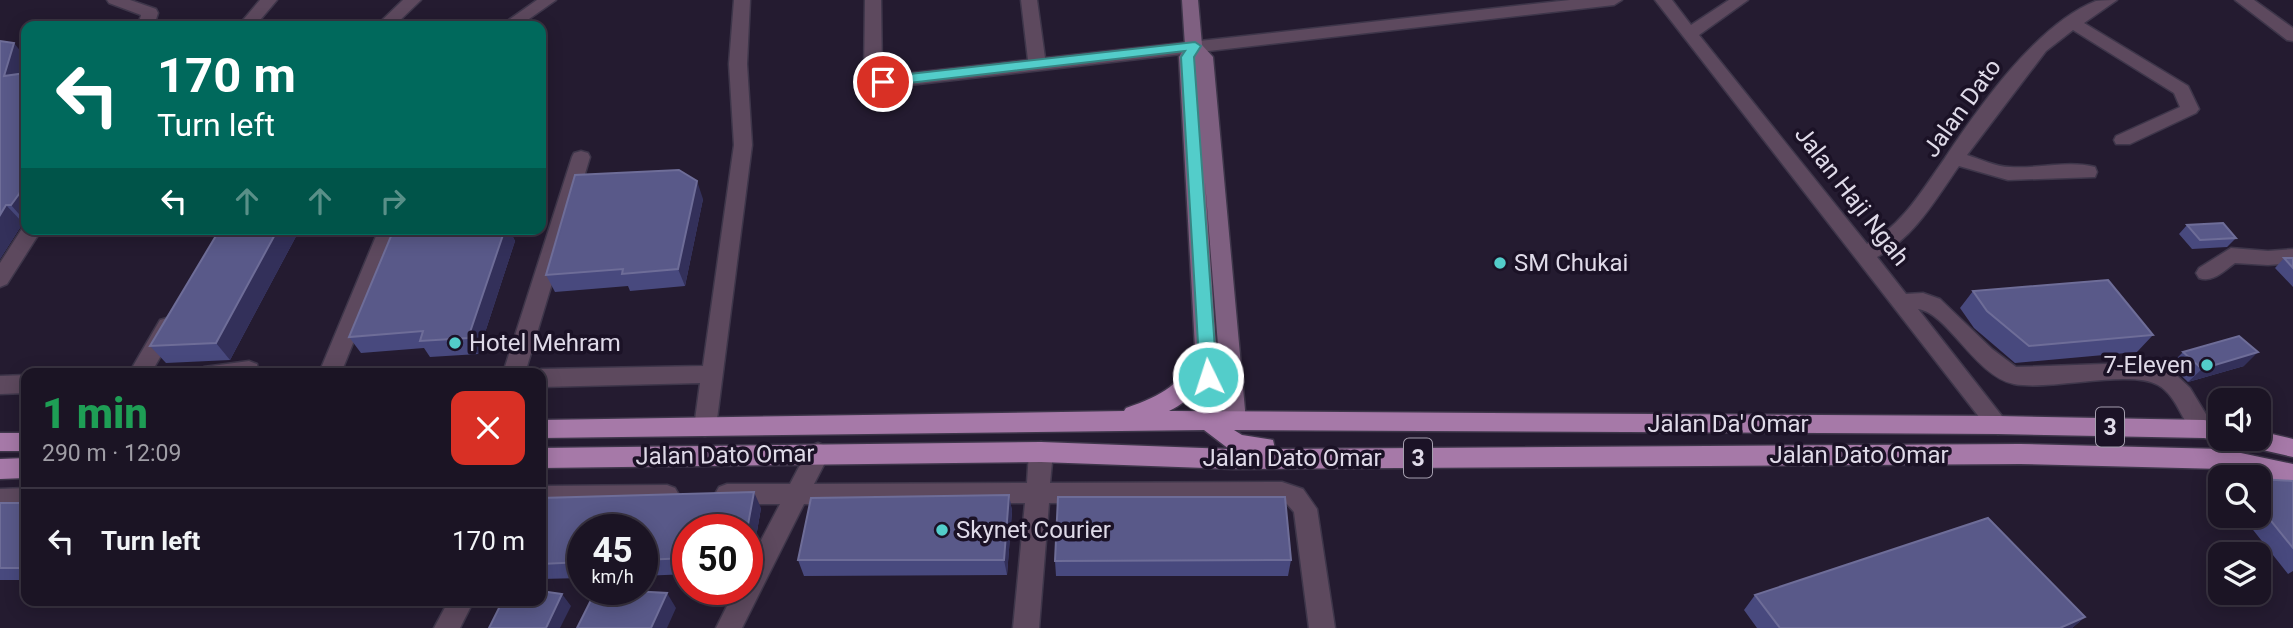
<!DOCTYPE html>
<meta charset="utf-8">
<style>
:root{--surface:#1b1424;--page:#282131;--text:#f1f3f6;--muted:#a09ea6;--line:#393341}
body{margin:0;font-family:Roboto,sans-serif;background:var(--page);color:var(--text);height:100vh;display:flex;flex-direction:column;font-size:26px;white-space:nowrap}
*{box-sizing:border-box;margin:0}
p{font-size:23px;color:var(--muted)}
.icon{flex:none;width:38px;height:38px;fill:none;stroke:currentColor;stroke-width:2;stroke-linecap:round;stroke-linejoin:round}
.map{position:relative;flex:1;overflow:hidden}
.details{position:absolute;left:21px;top:368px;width:525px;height:238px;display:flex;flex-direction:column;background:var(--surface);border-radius:14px;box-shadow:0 4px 18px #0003,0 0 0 2px var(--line)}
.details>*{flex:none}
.guide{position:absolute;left:21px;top:21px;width:525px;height:214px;border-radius:14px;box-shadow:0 4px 18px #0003,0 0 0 2px var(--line);background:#00695c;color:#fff;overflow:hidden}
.fabs{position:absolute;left:2208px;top:388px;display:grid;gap:14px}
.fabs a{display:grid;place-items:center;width:63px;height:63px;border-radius:14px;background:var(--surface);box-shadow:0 4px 18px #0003,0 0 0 2px var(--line);font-size:35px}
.speed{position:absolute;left:567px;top:514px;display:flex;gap:14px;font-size:35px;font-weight:700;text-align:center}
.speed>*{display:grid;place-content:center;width:91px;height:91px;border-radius:50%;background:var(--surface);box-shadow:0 4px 18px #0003,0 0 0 2px var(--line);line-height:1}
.speed small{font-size:18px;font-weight:400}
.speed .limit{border:10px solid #d22;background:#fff;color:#111}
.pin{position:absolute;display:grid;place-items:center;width:60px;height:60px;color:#fff;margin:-30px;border:4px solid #fff;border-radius:50%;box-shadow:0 2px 7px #0007}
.me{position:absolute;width:77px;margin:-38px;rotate:356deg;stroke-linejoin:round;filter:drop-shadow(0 0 5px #0008)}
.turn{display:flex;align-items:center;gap:24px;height:147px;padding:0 21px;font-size:32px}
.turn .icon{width:91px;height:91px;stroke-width:2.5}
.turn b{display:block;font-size:49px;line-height:60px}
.lanes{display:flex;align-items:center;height:66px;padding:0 21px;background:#0003;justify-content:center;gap:35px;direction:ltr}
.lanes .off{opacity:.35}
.round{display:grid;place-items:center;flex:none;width:74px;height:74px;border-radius:14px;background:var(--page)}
.summary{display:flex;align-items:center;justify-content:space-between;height:119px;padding:0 21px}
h1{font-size:42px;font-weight:800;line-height:52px;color:#1e9e55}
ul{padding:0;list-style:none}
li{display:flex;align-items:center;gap:21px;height:105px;padding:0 21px;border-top:2px solid var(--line)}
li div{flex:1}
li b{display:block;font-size:26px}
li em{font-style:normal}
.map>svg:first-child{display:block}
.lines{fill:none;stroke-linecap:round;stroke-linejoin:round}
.minor-casing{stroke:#3e364a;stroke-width:3}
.secondary-casing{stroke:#3e364a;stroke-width:3}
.trunk-casing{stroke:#3e364a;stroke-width:3}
.minor{fill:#5d495e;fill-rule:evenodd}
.secondary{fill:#7f6081;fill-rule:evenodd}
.trunk{fill:#a679a8;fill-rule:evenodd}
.wall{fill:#48497e}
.shaded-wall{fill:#33305a}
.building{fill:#595989;stroke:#6e6d98;stroke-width:2}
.route{fill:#53cdca;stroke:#368583;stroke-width:2}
.poi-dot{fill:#53cdca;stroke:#1b1226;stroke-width:2.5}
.labels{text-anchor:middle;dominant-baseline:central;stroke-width:7;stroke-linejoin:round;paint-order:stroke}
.shield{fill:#1b1226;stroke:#a49eae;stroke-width:2}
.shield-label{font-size:23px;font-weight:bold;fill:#dfdae8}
.street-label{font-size:24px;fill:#dfdae8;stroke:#1b1226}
.poi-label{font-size:24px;fill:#dfdae8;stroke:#1b1226;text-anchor:start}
</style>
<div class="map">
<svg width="2293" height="628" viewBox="0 0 2293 628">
<rect width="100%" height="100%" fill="#241b30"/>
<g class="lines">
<g class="minor-casing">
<path id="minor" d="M107,0H130L156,9L158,13L154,26H138L141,15L109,3Z
M260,0H277L255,26H238Z
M403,0H421L394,26H376Z
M537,0H556L519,26H500Z
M734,0H750L747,64L752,145L716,427L713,434L705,436L697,434L694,427L700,383L541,387V373H533L541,369L703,366L734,145L729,64Z
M865,0H881L882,75L885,76L1028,60L1021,0H1037L1045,58L1570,0H1622L1614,5L883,88L867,82L864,78Z
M1655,0H1672L1691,25L1729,0H1748L1699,35L1867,244C1902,226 1923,189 1945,158C1979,107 2037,24 2096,1C2102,0 2111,0 2117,0L2084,23L2188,86L2199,109L2196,113L2130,144H2116L2114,140L2116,136L2180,107L2174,93L2073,30L2046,51L1967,155C1980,159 1996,167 2010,167C2039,169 2067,160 2095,167L2097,172L2095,177L2008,180L1959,166C1935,200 1915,237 1877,257L1906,294L1923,293L1940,299L1992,349L2016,367L2134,363L2173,372L2190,388L2215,429L2212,436C2207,437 2202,439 2197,436C2183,426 2178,396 2158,385C2130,369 2051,391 2014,384C1975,376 1948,313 1918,309L2009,425L2006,431L1998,434L1990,431Z
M2235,0H2254L2293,28V41L2287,40Z
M581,151L588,153L590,157L525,373H503L572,157L574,153Z
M25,224L26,229H42L7,284L0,287V263Z
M379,229H399L341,373H319Z
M2231,248L2268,251L2293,249V263L2268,265L2235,263C2224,271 2213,283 2199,278L2196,273L2199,268Z
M167,318L174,320L178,326L151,373H129L160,320Z
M249,361L257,364L258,373H201L204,367Z
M26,375V393L0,394V376Z
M1041,442L1049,445L1053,452L1050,483L1282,482L1303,489L1317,509L1335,628H1309L1294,512L1287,504L1282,502L1049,503L1039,628H1013L1025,503L804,504L742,628H716L735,590H747V567L780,504H727L719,501L715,494L719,487L727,484H790L810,446L818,443L826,446L830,453L814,484L1027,483L1029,452L1033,445Z
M667,485L675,488L679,495L675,502L667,505L541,506V486Z
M26,488V508L0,509V489Z
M449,600H474L460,628H434Z"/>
</g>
<g class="secondary-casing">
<path id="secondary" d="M1182,0H1198L1202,45L1213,57L1246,421L1243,427L1235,430L1227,427L1224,421L1205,181L1221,421L1218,427L1210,430L1202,427L1199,421L1179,57L1185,46Z"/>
</g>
<g class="trunk-casing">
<path id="trunk" d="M1207,347L1215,349L1218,355C1206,379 1194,399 1169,411L1998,416L2204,420L2221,423V439H2227L2221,441L2204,438L1998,434L1234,430L1242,435L1273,440L1275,449L2020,444L2222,449L2293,464V484L2222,469L2020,464L1233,469L1041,462L541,468V448L1041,442L1229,449L1204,430L541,438V420L1124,411L1126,408C1164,395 1180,385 1199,349Z
M2259,431L2293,439V457L2245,446L2242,439H2259Z
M0,433H26V451H0Z
M26,458V478L0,479V459Z"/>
</g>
<use href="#minor" class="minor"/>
<use href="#secondary" class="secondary"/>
<use href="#trunk" class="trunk"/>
</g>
<path class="wall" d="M0,41L25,74L26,73V223H23L0,259Z
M703,199L685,286L630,291L628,286L555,292L546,275Z
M2187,225L2236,238L2227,247L2192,249L2179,234Z
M220,229H300L230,360L166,363L150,346Z
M394,229H509L515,241L478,354L430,357L424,348L361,353L349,337Z
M2284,258H2293V287L2275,268Z
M1973,291L2153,335L2137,352L2015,363L1974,328L1960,308Z
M2183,352L2244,366L2188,382L2170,365Z
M2259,479L2293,481V571L2288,574L2242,516H2259Z
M1009,495L1012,511L1007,575L804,576L798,560Z
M26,498V580H0V503H20Z
M541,498L761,508L754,549L747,565V530H688V574L642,576V530H583V578L541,579Z
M1291,560L1288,576H1056L1055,561Z
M1755,595L2085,617L2072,628H1757L1744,610Z"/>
<path class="shaded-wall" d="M14,43L26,58V68L19,93L4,76Z
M26,181V222L11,205Z
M697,181L703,199L685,286L678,269Z
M6,205L23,223L0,259V215Z
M278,229H300L230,360L216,343Z
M505,229H509L515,241L478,354L468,338Z
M2258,352L2244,366L2188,382L2202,369Z
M754,492L761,508L754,549L747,565V530Z
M1009,495L1012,511L1007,575L1004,560Z
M667,593L676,608L667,628H651Z
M562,594L571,606L560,628H546Z
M2085,617L2072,628H2060Z"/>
<path class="building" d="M0,41L14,43L4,76L26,73V181L19,194L11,205H6L0,215Z
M679,170L697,181L678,269L622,274L623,269L546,275L575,175Z
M2223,223L2236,238L2200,240L2187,225Z
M220,229H278L216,343L150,346Z
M394,229H505L468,338L420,341L423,331L349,337Z
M2284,258H2293V268Z
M2108,280L2153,335L2029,346L1987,311L1973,291Z
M2239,336L2258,352L2202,369L2183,352Z
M2259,479L2293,481V548L2259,506Z
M754,492L747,530H688V558L642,560V530H583V562L541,564V498Z
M1009,495L1004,560H798L811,498Z
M1058,497H1285L1291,560L1055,561Z
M24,498H26V568H0V503H20Z
M1988,518L2085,617L2060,628H1780L1755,595Z
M596,590H614L667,593L651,628H577Z
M541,591L562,594L546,628H489L503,600H541Z"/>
<path class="route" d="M1195,42L1201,46L1194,57L1217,377L1214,382H1202L1200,377L1181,57L1185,51L883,86L877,82L883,77Z"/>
<g class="poi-dot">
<circle cx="1500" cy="263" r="7"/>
<circle cx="455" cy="343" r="7"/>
<circle cx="2207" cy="365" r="7"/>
<circle cx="942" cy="530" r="7"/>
</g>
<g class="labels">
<g class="shield">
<rect x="2096" y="407.5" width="28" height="39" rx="5"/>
<rect x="1404" y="438.5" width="28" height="39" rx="5"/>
</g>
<g class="shield-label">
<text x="2110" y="427">3</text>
<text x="1418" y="458">3</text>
</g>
<g class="street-label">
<text transform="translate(1962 108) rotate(-54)">Jalan Dato</text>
<text transform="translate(1852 196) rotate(52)">Jalan Haji Ngah</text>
<text x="1728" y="424">Jalan Da' Omar</text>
<text transform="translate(725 455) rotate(-1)">Jalan Dato Omar</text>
<text x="1859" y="455">Jalan Dato Omar</text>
<text x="1292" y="458">Jalan Dato Omar</text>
</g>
<g class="poi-label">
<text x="1514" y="263">SM Chukai</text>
<text x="469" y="343">Hotel Mehram</text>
<text x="2193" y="365" text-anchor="end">7-Eleven</text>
<text x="956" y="530">Skynet Courier</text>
</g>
</g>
</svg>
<div class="fabs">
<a><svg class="icon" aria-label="sound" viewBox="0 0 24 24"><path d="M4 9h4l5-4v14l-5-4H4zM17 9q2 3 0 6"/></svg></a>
<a><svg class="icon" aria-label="search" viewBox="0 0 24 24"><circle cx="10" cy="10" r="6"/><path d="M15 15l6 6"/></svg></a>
<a><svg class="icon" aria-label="layers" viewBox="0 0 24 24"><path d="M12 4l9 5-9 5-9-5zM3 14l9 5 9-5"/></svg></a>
</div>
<div class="speed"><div>45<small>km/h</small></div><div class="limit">50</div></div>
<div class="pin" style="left:883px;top:82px;background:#d93025"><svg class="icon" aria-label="arrive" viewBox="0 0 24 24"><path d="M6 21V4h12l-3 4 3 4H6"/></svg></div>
<svg class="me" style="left:1208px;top:377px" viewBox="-20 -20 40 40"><circle r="17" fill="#53cdca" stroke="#fff" stroke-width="3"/><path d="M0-11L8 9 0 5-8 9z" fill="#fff"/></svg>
<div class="guide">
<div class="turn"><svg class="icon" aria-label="left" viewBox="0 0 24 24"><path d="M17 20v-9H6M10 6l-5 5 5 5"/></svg><div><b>170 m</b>Turn left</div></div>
<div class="lanes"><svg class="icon" aria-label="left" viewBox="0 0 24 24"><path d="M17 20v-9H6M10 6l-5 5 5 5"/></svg><svg class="icon off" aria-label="ahead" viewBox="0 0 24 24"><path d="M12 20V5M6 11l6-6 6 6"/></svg><svg class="icon off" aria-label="ahead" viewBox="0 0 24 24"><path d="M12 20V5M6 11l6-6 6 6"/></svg><svg class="icon off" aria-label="right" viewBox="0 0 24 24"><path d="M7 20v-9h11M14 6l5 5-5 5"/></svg></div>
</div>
<section class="details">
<div class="summary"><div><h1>1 min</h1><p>290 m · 12:09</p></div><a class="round" style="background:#d93025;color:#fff"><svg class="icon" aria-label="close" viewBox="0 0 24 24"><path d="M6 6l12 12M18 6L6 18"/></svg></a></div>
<ul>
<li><svg class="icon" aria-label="left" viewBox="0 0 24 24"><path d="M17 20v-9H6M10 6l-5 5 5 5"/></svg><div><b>Turn left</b></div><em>170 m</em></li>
</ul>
</section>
</div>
